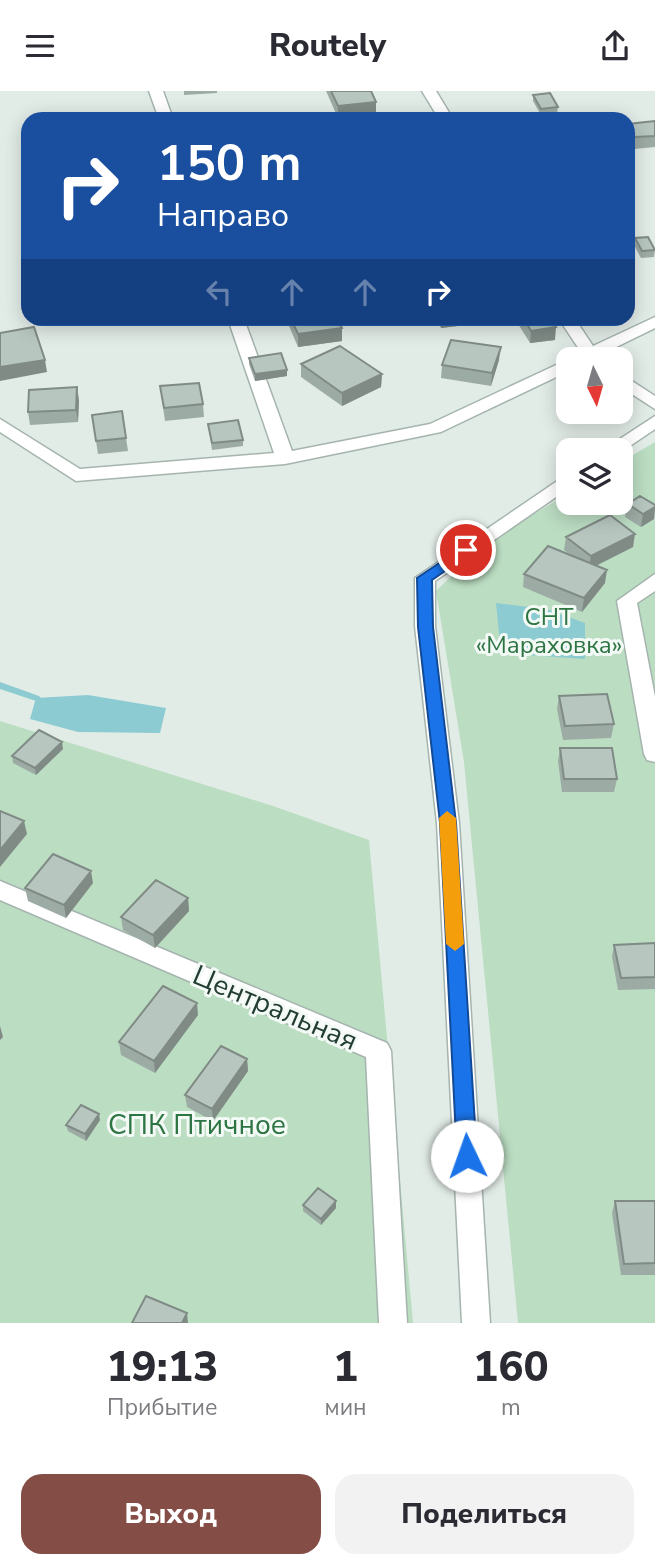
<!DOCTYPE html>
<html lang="ru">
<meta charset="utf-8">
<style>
:root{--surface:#fff;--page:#f2f2f3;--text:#2b2b33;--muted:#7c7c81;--accent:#844d45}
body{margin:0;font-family:"Nunito Sans",sans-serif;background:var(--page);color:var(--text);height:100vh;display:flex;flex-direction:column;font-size:26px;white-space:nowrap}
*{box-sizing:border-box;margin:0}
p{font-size:23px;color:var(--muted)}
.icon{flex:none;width:38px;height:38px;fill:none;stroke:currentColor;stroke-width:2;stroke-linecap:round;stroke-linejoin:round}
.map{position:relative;height:1232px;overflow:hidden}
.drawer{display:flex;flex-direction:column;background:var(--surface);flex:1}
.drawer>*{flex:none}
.hud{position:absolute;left:21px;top:21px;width:614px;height:214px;border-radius:21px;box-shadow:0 4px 18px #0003;background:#1a4fa0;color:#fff;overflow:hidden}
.needle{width:46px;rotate:175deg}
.buttons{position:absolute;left:556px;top:256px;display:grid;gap:14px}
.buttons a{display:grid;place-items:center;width:77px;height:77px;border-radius:14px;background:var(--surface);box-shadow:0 4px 18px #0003;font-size:35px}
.pin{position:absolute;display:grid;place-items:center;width:60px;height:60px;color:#fff;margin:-30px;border:4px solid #fff;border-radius:50%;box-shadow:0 2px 7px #0007}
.me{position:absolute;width:77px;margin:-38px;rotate:357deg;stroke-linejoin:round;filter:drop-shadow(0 0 5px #0008)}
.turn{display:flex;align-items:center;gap:24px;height:147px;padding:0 21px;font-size:32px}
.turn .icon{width:91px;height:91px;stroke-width:2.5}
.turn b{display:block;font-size:49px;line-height:60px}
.lanes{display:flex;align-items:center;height:66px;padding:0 21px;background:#0003;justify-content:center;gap:35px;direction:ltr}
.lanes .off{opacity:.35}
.eta{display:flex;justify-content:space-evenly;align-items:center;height:119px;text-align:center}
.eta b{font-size:42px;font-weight:800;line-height:49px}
.cta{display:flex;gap:14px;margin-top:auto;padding:14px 21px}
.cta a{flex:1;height:80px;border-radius:21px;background:var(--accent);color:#fff;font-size:28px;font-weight:800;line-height:80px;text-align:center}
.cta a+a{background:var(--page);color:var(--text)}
header{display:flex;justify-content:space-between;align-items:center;height:91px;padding:0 21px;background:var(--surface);font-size:32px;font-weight:800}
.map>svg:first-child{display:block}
.green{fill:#bbddc2}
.water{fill:#8bcbd1}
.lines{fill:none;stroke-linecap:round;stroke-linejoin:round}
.stream{fill:#8bcbd1;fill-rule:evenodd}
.minor-casing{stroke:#a5b4ae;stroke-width:3}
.minor{fill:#fff;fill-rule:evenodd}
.wall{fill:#9daba5}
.shaded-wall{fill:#808b86}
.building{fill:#b7c7c0;stroke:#808b86;stroke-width:2}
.route{fill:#1a73e8;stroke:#114b97;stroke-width:2}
.slow{fill:#f59e0b}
.labels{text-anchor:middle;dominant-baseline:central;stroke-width:6;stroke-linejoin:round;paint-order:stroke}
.park-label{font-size:24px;fill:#2d7443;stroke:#f3f9f5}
.near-street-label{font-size:28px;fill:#223d34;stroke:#f3f9f5}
.near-park-label{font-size:28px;fill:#2d7443;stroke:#f3f9f5}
</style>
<header><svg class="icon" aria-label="menu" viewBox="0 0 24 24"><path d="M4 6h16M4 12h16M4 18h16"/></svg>Routely<svg class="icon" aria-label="share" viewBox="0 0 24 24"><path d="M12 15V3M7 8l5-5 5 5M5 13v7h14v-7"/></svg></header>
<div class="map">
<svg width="655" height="1232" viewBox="0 0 655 1232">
<rect width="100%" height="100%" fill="#e2ece7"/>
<path class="green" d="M655,351V1232H518L464,671L436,500L487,451L569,402V411H621V371Z
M0,630L273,715L369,749L413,1232H0Z"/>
<path class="water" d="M496,512L546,518L585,532V568L501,562Z
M88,604L166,617L160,642L78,641L30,628L36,607Z"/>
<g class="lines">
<path class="stream" d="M0,591L39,605L41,607L36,610L0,598Z"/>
<g class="minor-casing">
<path id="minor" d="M149,0H163L173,28H159Z
M422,0H436L453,28H439Z
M655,226V237L600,264L602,268H571L581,261L559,228H575L593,255Z
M228,228H244L292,360L430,333L569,268V280L441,341L285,373L76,390L0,341V328L80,378L274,362Z
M621,283L655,305V318L621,296Z
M655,325V338L621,361L603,359Z
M569,382V397L435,490V535L459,732L490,1232H462L437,732L415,535V487Z
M655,483V500L637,512L655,606V671L647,669L644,663L617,510Z
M0,790L387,952L391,960L407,1232H379L366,966L0,809Z"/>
</g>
<use href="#minor" class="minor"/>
</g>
<path class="wall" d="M184,0H217V2L184,4Z
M326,0H371L376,11V23L338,27Z
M533,4L558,16L557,23L541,24L533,10Z
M655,30V56L634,58L628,50V33Z
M635,147L655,159L654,166L641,167L634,154Z
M286,228H337L342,250L298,256Z
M436,228H482V232L441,237Z
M515,228H551L555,249L530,252Z
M249,267L287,285L255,290L249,273Z
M499,269L491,295L441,287L442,274Z
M301,273L382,283L381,296L342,315L301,286Z
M160,295L203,313L204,326L165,330Z
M79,309L78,331L30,334L28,321Z
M92,324L126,347L128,360L98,363Z
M208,333L243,349V355L212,359Z
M628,413L655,414L654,428L641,436L625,426Z
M566,446L633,456L596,475L605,492L582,521L523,496L524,483L572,465L564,459Z
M559,605L614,633L611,647L563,649L557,618Z
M560,657L617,688L614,701H562L558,670Z
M63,658L36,684L13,672L12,665Z
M93,792L66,827L28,810L25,797Z
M188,807L189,820L155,857L123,839L121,826Z
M655,852V898L618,899L612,866L614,854Z
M198,924L155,982L121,964L119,951Z
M247,968L248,980L213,1030L187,1016L185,1004Z
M100,1029L86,1050L68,1040L66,1034Z
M336,1110V1117L321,1134L303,1120V1114Z
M615,1110H655V1184H621L612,1122Z"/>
<path class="shaded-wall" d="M376,11V23L338,27V15Z
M442,228H482V232L441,237Z
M556,236L555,249L530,252L531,240Z
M342,237V250L298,256V243Z
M501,256L499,269L491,295L492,282Z
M45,269L47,281L0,290V276Z
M287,279V285L255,290V283Z
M382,283L381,296L342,315V302Z
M77,296L79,309L78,331L76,319Z
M655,416L654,428L641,436L643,423Z
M635,443L633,456L589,478L591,465Z
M607,479L605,492L582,521L584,507Z
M62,651L63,658L36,684L35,677Z
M24,730L27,743L0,776V759Z
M91,780L93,792L66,827L64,814Z
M188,807L189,820L155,857L153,844Z
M197,912L198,924L155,982L154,970Z
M0,935L3,946L0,949Z
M247,968L248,980L213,1030L212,1018Z
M99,1023L100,1029L86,1050L85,1043Z
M336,1110V1117L321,1134V1128Z
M187,1222L188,1232H182Z"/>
<path class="building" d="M331,0H371L376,11L338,15Z
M550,2L558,16L541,18L533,4Z
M655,30V45L635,46L628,35V33Z
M648,146L655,159L642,160L635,147Z
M291,228H337L342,237L298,243Z
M524,228H551L556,236L531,240Z
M34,236L45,269L0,276V242Z
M451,249L501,256L492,282L442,274Z
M340,255L382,283L342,302L301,273Z
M281,262L287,279L255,283L249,267Z
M199,292L203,313L164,317L160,295Z
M77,296L76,319L28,321L29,299Z
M122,320L126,347L96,350L92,324Z
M238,329L243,349L212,352L208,333Z
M640,405L655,414V416L643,423L628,413Z
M610,424L635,443L591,465L566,446Z
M548,455L607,479L584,507L524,483Z
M607,603L614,633L565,635L559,605Z
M39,639L62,651L35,677L12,665Z
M560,657H612L617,688H564Z
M0,720L24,730L0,759Z
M53,763L91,780L64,814L25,797Z
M156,789L188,807L153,844L121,826Z
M655,852V886L621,887L614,854Z
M163,895L197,912L154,970L119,951Z
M221,955L247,968L212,1018L185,1004Z
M81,1014L99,1023L85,1043L66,1034Z
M318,1097L336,1110L321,1128L303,1114Z
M615,1110H655V1172L624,1173Z
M146,1205L187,1222L182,1232H132Z"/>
<path class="route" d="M466,454L471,455V462L432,489L433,536L456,732L477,1065L474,1072L467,1074L459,1072L457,1065L440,732L418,536L417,487Z"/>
<path class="slow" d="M447,720L456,727L464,853L455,860L446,853L439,727Z"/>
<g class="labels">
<g class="park-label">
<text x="549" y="526">СНТ<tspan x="549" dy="28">«Мараховка»</tspan></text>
</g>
<g class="near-street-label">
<text transform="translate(275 917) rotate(23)">Центральная</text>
</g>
<g class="near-park-label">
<text x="197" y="1034">СПК Птичное</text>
</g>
</g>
</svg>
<div class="buttons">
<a><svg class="needle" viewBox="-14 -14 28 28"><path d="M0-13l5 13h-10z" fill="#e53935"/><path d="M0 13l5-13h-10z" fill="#7c7c81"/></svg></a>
<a><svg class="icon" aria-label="layers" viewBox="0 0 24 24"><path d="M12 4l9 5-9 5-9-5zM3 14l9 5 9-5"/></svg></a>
</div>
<div class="pin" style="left:466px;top:459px;background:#d93025"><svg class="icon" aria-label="arrive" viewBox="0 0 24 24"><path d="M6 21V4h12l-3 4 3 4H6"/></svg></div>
<svg class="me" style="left:467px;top:1065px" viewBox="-20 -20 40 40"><circle r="19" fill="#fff"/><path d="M0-13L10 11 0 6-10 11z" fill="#1a73e8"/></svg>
<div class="hud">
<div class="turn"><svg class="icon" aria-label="right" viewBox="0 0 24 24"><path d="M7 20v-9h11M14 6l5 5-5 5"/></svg><div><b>150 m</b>Направо</div></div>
<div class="lanes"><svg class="icon off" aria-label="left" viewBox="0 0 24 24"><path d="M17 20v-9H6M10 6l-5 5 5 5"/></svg><svg class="icon off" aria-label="ahead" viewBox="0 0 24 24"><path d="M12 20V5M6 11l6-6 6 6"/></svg><svg class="icon off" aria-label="ahead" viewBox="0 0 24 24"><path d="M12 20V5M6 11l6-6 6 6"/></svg><svg class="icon" aria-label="right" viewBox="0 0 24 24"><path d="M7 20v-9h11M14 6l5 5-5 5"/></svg></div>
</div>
</div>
<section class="drawer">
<div class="eta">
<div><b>19:13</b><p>Прибытие</p></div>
<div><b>1</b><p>мин</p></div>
<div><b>160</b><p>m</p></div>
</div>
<div class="cta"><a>Выход</a><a>Поделиться</a></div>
</section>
